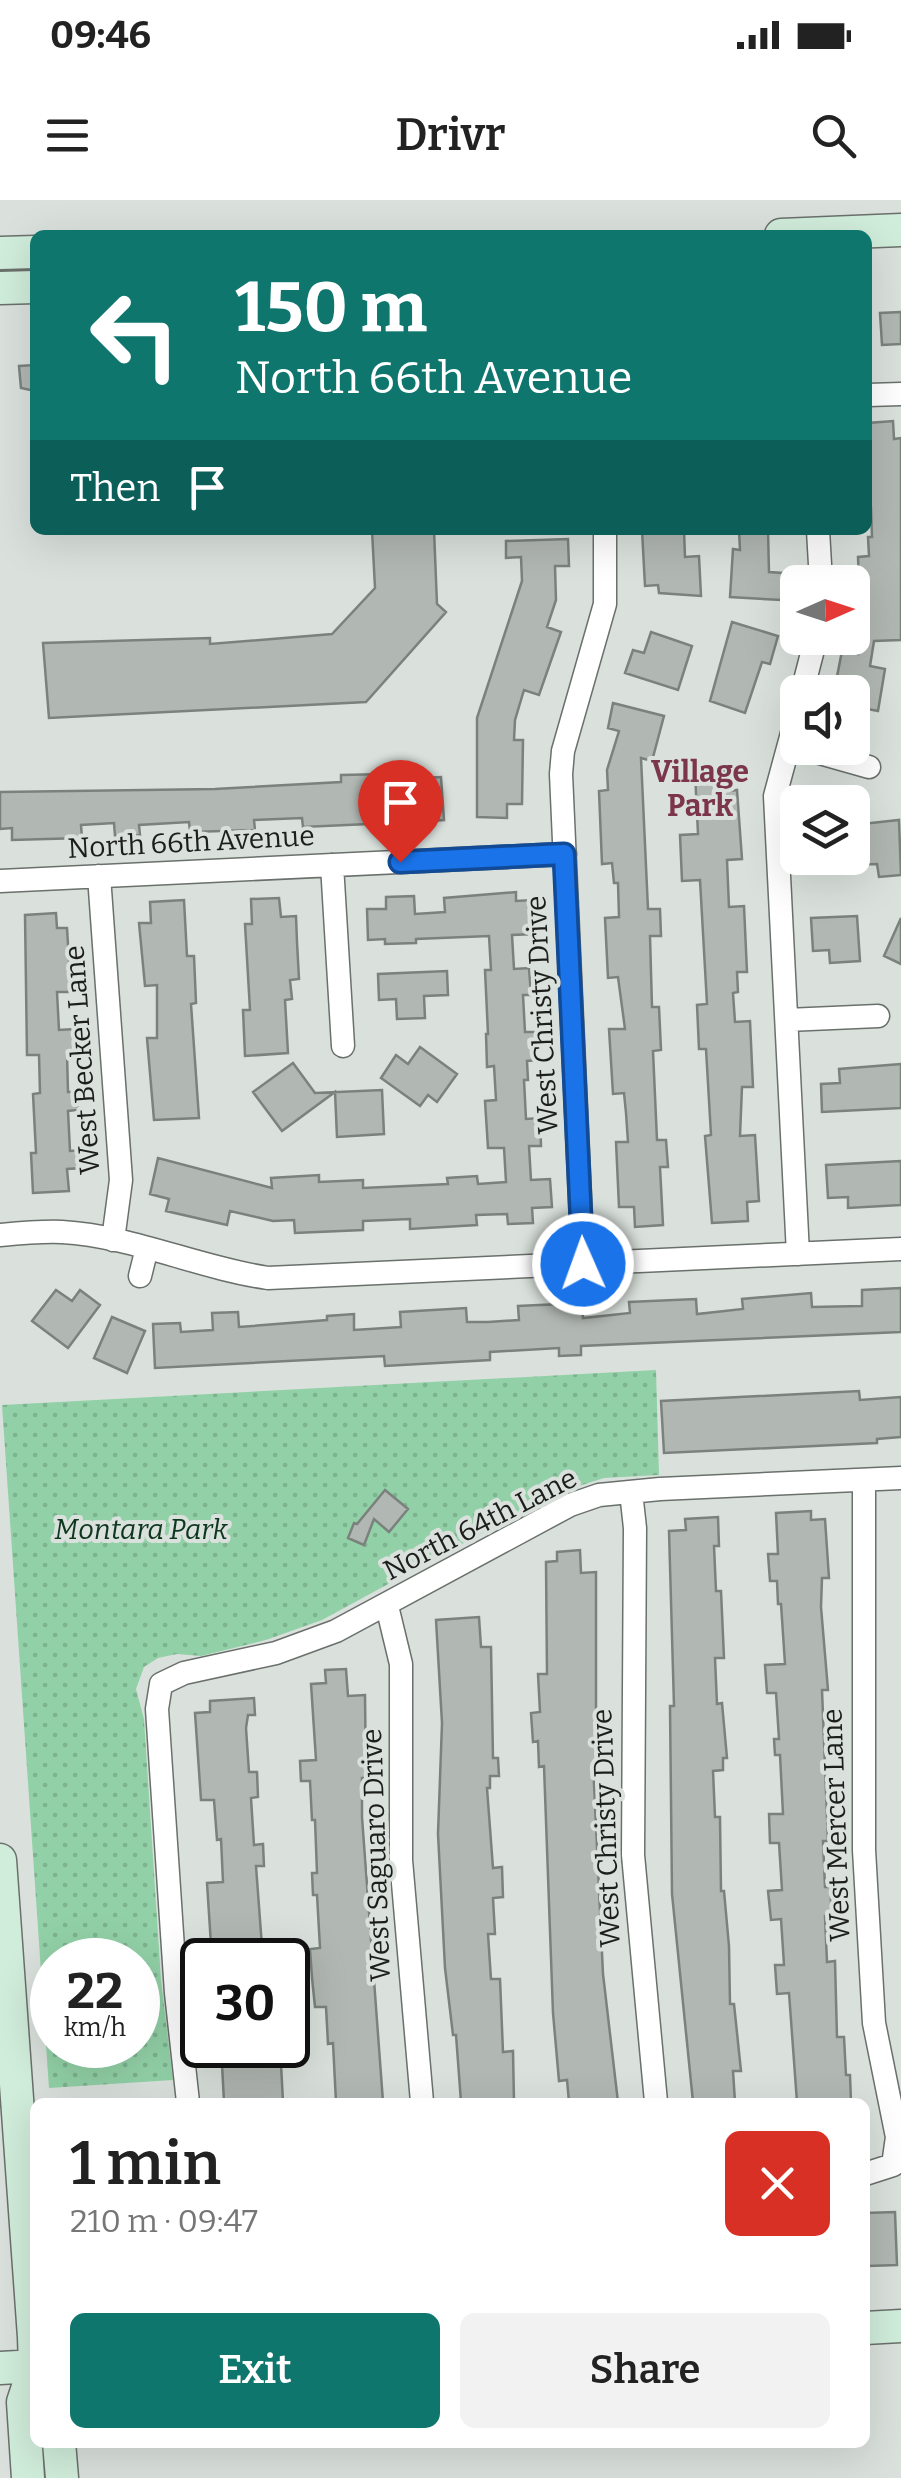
<!DOCTYPE html>
<meta charset="utf-8">
<style>
:root{--surface:#fff;--page:#f2f2f2;--text:#222;--muted:#767676;--accent:#0f766e}
body{margin:0;font-family:Bitter,serif;background:var(--page);color:var(--text);height:100vh;display:flex;flex-direction:column;font-size:38px;white-space:nowrap}
*{box-sizing:border-box;margin:0}
p{font-size:32px;color:var(--muted)}
.icon{flex:none;width:55px;height:55px;fill:none;stroke:currentColor;stroke-width:2;stroke-linecap:round;stroke-linejoin:round}
.map{position:relative;flex:1;overflow:hidden}
.details{position:absolute;left:30px;top:1898px;width:840px;height:350px;display:flex;flex-direction:column;background:var(--surface);border-radius:15px;box-shadow:0 10px 40px #0002}
.details>*{flex:none}
.hud{position:absolute;left:30px;top:30px;width:842px;height:305px;border-radius:15px;box-shadow:0 10px 40px #0002;background:#0f766e;color:#fff;overflow:hidden}
.needle{width:65px;rotate:87deg}
.buttons{position:absolute;left:780px;top:365px;display:grid;gap:20px}
.buttons a{display:grid;place-items:center;width:90px;height:90px;border-radius:15px;background:var(--surface);box-shadow:0 10px 40px #0002;font-size:50px}
.speed{position:absolute;left:30px;top:1738px;display:flex;gap:20px;font-size:50px;font-weight:700;text-align:center}
.speed>*{display:grid;place-content:center;width:130px;height:130px;border-radius:50%;background:var(--surface);box-shadow:0 10px 40px #0002;line-height:1}
.speed small{font-size:25px;font-weight:400}
.speed .limit{border:5px solid #111;border-radius:15px;background:#fff;color:#111}
.pin{position:absolute;display:grid;place-items:center;width:85px;height:85px;color:#fff;margin:-102px -42px;border-radius:50% 50% 50% 0;rotate:-45deg;box-shadow:0 0 10px #0007}
.pin .icon{rotate:45deg}
.me{position:absolute;width:110px;margin:-55px;rotate:358deg;stroke-linejoin:round;filter:drop-shadow(0 0 8px #0008)}
.turn{display:flex;align-items:center;gap:35px;height:210px;padding:0 40px;font-size:45px}
.turn .icon{width:130px;height:130px;stroke-width:2.5}
.turn b{display:block;font-size:70px;line-height:85px}
.then{display:flex;align-items:center;height:95px;padding:0 40px;background:#0003;gap:20px;font-size:38px}
.round{display:grid;place-items:center;flex:none;width:105px;height:105px;border-radius:15px;background:var(--page)}
.summary{display:flex;align-items:center;justify-content:space-between;height:170px;padding:0 40px}
h1{font-size:60px;font-weight:600;line-height:75px}
.cta{display:flex;gap:20px;margin-top:auto;padding:20px 40px}
.cta a{flex:1;height:115px;border-radius:15px;background:var(--accent);color:#fff;font-size:40px;font-weight:600;line-height:115px;text-align:center}
.cta a+a{background:var(--page);color:var(--text)}
.status{display:flex;justify-content:space-between;align-items:center;height:70px;padding:0 50px;background:var(--surface);direction:ltr}
.status svg{height:28px;fill:currentColor}
header{display:flex;justify-content:space-between;align-items:center;height:130px;padding:0 40px;background:var(--surface);font-size:45px;font-weight:600}
.map>svg:first-child{display:block}
.park{fill:url(#park-dots);fill-rule:evenodd}
.building{fill:#b1b7b3;stroke:#7b827d;stroke-width:2.5}
.lines{fill:none;stroke-linecap:round;stroke-linejoin:round}
.street-casing{stroke:#6a706b;stroke-width:25}
.secondary-casing{stroke:#6a706b;stroke-width:35}
.street{stroke:#fff;stroke-width:22}
.secondary{stroke:#d0ecda;stroke-width:32}
.route-casing{stroke:#114b97;stroke-width:25}
.route{stroke:#1a73e8;stroke-width:18}
.labels{text-anchor:middle;dominant-baseline:central;stroke-width:8;stroke-linejoin:round;paint-order:stroke}
.street-label{font-size:28px;fill:#1c1e1c;stroke:#dae1dc}
.park-label{font-size:28px;font-style:italic;fill:#0d371f;stroke:#dae1dc}
.neighbourhood-label{font-size:30px;font-weight:bold;fill:#7c3649;stroke:#dae1dc}
</style>
<div class="status"><b>09:46</b><svg viewBox="0 0 49 12"><path d="M0 12V9h3v3zM5 12V6h3v6zM10 12V3h3v9zM15 12V0h3v12zM26 1h20v11H26zM47 4h2v5h-2z"/></svg></div>
<header><svg class="icon" aria-label="menu" viewBox="0 0 24 24"><path d="M4 6h16M4 12h16M4 18h16"/></svg>Drivr<svg class="icon" aria-label="search" viewBox="0 0 24 24"><circle cx="10" cy="10" r="6"/><path d="M15 15l6 6"/></svg></header>
<div class="map">
<svg width="901" height="2278" viewBox="0 0 901 2278">
<defs>
<pattern id="park-dots" width="8" height="8" patternUnits="userSpaceOnUse" patternTransform="scale(2.5)"><rect width="8" height="8" fill="#92d1a7"/><path d="M2 2h.1M6 6h.1" fill="none" stroke="#7db38f" stroke-width="1.8" stroke-linecap="round"/></pattern>
</defs>
<rect width="100%" height="100%" fill="#dae1dc"/>
<path class="park" d="M656,1170L659,1275L604,1278L554,1294L322,1420L266,1440L201,1456L177,1454L158,1458L144,1467L136,1489L144,1519L161,1780L173,1880L49,1888L2,1205ZM52,1760H138V1845H52Z"/>
<path class="building" d="M901,112V144L882,145L880,113Z
M35,165V191L21,188L19,166Z
M893,221L894,239L901,238V440L874,441L870,466L885,469L878,511L852,506V492H834L842,451L858,454L856,417L866,416L864,384H859L858,357L869,356L868,337H872L871,308H868V223Z
M372,330H434L437,404L446,412L366,502L49,518L43,443L210,438V444L332,434L375,388Z
M642,330H684L685,357L699,356L701,396L659,393L658,385L645,386Z
M739,330H768L769,372L783,373L781,400L730,397L733,349L740,350Z
M568,339L569,366H555L556,400L547,427L561,432L539,495L524,490L515,520L514,540H523L522,604H507V618L477,617V518L522,381L521,357L506,358V341Z
M732,422L778,436L770,464L762,462L745,513L710,501Z
M651,432L692,446L678,490L625,473L633,450L644,453Z
M613,503L664,516L652,561L641,558L648,709H660L661,736H650L652,807H659L661,850L653,851L657,940H666L668,967H660L663,1025L635,1027L634,1007H619L616,942H628L626,913L624,893L613,894L609,829H625L618,777L608,778L605,718L619,717L618,683H614L612,663L602,664L599,591L608,590L607,570L619,531L608,528Z
M727,571L728,591L737,590L742,659L727,660L729,707L744,706L747,772H737L738,792L733,793L735,822L750,821L753,887H742L740,936L755,935L759,1001L747,1002L748,1021L712,1023L705,936L711,935L706,849H699L697,805L707,804L700,680L682,681L680,635L698,634L695,573Z
M387,574V580L441,577L444,620L418,622L417,607L367,611L368,624L303,627L302,618L254,620L255,630L190,632L189,622L139,625L140,635L115,636L114,623L81,625L82,638L12,640V628L0,629V592L215,589L341,582V575Z
M899,620L901,675L879,677L877,664L852,665V625Z
M516,692V701L533,700L535,734L512,735L514,769L529,768L531,795H523L525,832H536L537,860L527,861L528,880H524L526,919L540,918L541,946H529L531,980L550,979L552,1007L532,1008L533,1023L508,1024L507,1014L476,1015L477,1025L410,1029V1019L363,1021V1030L295,1033L294,1020L273,1021L230,1011L227,1025L166,1011L169,999L150,994L158,958L272,988L271,978L319,975V982L363,980V988L448,984L447,978L477,976L478,984L506,982L504,948H488L485,901L496,900L494,866L487,867L486,834H488L485,770H491L489,736L416,739V743L385,744V739L368,740L367,709H386V697L414,696L415,714L445,712L444,698Z
M279,698L281,717L296,716L297,742L299,779L290,780L292,799L285,800L288,853L245,856L243,810H250L245,724H252L251,699Z
M184,700L187,756H194L196,803L191,804L199,918L154,920L147,838H157V785L145,786L139,723H151L150,702Z
M56,713L57,728H67L71,792H57L59,830L74,829V852L67,853L68,892H77L78,910L68,911L70,951L82,950L83,968L67,969L69,991L33,993L31,953H36L33,894L40,893L39,855H27L25,715Z
M857,716L860,761L830,763L829,750L813,751L811,718Z
M901,718V764L884,756Z
M447,771L448,795L424,796L425,818L397,819L396,799L379,800L378,774Z
M420,847L457,874L437,902L428,895L420,906L381,878L396,855L408,864Z
M293,863L315,893L382,890L384,934L337,937L335,892L282,931L253,892Z
M901,864V908L822,912L821,884L840,883L839,869Z
M901,961V1005L848,1008V997L828,998L826,965Z
M901,1088V1132L581,1146V1155L559,1156V1148L490,1152V1160L385,1166L384,1156L155,1168L153,1124L180,1123L181,1132L213,1130L212,1113L238,1112L239,1127L327,1120V1116L354,1114V1130L401,1127L400,1112L466,1108L467,1122H488L519,1120L518,1106L582,1103L583,1118L630,1113L629,1102L696,1099L697,1114L743,1109L742,1099L811,1093L812,1107L862,1106V1090Z
M56,1090L72,1101L80,1090L100,1105L68,1148L32,1121Z
M112,1117L145,1131L127,1173L94,1158Z
M859,1191L860,1200L901,1197V1237L877,1239V1243L664,1253L661,1201Z
M385,1290L408,1309L389,1332L374,1319L364,1345L348,1338L354,1323L357,1324Z
M811,1311V1320L825,1319L829,1378H822L821,1407L828,1490H822L828,1641H823L825,1687H830L832,1715L825,1716L827,1762L835,1761L837,1837H844L846,1875H850L851,1902H797L789,1793L777,1794L775,1765H784L781,1719L771,1720L768,1691L782,1690L779,1643H770L769,1614H783L780,1555H775L774,1539H779L776,1493H767L765,1465L785,1464L781,1404H778L777,1381H770L768,1354H778L776,1313Z
M718,1317L719,1346H714L716,1391H721L724,1458H715L717,1504L722,1503L727,1558H723V1570L713,1571L715,1617H720L721,1691H724L729,1746L730,1804H734L741,1871H733L735,1902H693L672,1694L670,1506H674L669,1331L686,1330L685,1319Z
M580,1350L581,1373L596,1372V1562H593L603,1774L618,1902H569L567,1880L559,1881L553,1813L544,1566L539,1567L538,1541L533,1542L531,1513L540,1512L538,1474H547L546,1362L557,1361V1352Z
M479,1417L481,1447H491L493,1558H498L499,1576H490V1588H487L493,1668L502,1667L503,1697L493,1698L495,1734H488L491,1779H500L503,1852L513,1851L514,1902H461L456,1835H453L445,1768L438,1634L442,1523L436,1420Z
M346,1469L348,1496L365,1495L366,1578H362V1617L383,1902H336L333,1843L328,1844L326,1807H315L312,1778L310,1749L320,1748L317,1695H313L312,1673H317L315,1620H312L310,1581H301L300,1561L316,1560L311,1484L326,1483L325,1470Z
M254,1498L255,1515H248L246,1528L249,1572H257L258,1597L251,1598L254,1645L263,1644L264,1666H256L263,1760H212L207,1683L223,1682L221,1639L217,1640L214,1600H201L195,1513L210,1512V1501Z
M221,1845H272L273,1864H281L283,1902H224Z
M895,2012L897,2065L868,2066L865,2013Z"/>
<g class="lines">
<g class="street-casing">
<path id="street" d="M868,195L901,194
M818,330L821,382
M802,492L816,438
M798,511L775,596L798,1054
M802,548L869,567
M332,665L343,846
M99,676L121,980L113,1040
M0,681L565,654
M787,820L878,816
M0,1035C21,1033 42,1031 62,1032C132,1036 199,1068 268,1078L901,1049
M583,1064L561,574L563,551L605,404V330
M140,1076L147,1048
M864,1280V1650L874,1823L897,1937L893,1965L865,1974
M631,1292L635,1328L633,1655L656,1902
M387,1406L401,1464V1660L422,1902
M188,1902L176,1793L157,1509L161,1484L184,1473L276,1453L336,1431L570,1305L599,1295L660,1289L901,1278"/>
</g>
<g class="secondary-casing">
<path id="secondary" d="M781,35L901,30
M0,53L35,52
M0,88L35,87
M0,1660L34,2137L35,2166L23,2202L28,2278
M865,2128L901,2126
M0,2168L35,2166
M59,2242L62,2278"/>
</g>
<use href="#street" class="street"/>
<use href="#secondary" class="secondary"/>
</g>
<g class="lines">
<g class="route-casing">
<path id="route" d="M400,662L564,654L583,1064"/>
</g>
<use href="#route" class="route"/>
</g>
<g class="labels">
<g class="street-label">
<text transform="translate(191 642) rotate(-3)">North 66th Avenue</text>
<text transform="translate(542 815) rotate(-93)">West Christy Drive</text>
<text transform="translate(82 860) rotate(-94)">West Becker Lane</text>
<text transform="translate(480 1324) rotate(-27)">North 64th Lane</text>
<text transform="translate(836 1625) rotate(-92)">West Mercer Lane</text>
<text transform="translate(606 1628) rotate(-92)">West Christy Drive</text>
<text transform="translate(376 1655) rotate(-92)">West Saguaro Drive</text>
</g>
<g class="park-label">
<text x="141" y="1329">Montara Park</text>
</g>
<g class="neighbourhood-label">
<text x="700" y="572">Village<tspan x="700" dy="34">Park</tspan></text>
</g>
</g>
</svg>
<div class="buttons">
<a><svg class="needle" viewBox="-14 -14 28 28"><path d="M0-13l5 13h-10z" fill="#e53935"/><path d="M0 13l5-13h-10z" fill="#767676"/></svg></a>
<a><svg class="icon" aria-label="sound" viewBox="0 0 24 24"><path d="M4 9h4l5-4v14l-5-4H4zM17 9q2 3 0 6"/></svg></a>
<a><svg class="icon" aria-label="layers" viewBox="0 0 24 24"><path d="M12 4l9 5-9 5-9-5zM3 14l9 5 9-5"/></svg></a>
</div>
<div class="speed"><div>22<small>km/h</small></div><div class="limit">30</div></div>
<div class="pin" style="left:400px;top:662px;background:#d93025"><svg class="icon" aria-label="arrive" viewBox="0 0 24 24"><path d="M6 21V4h12l-3 4 3 4H6"/></svg></div>
<svg class="me" style="left:583px;top:1064px" viewBox="-20 -20 40 40"><circle r="17" fill="#1a73e8" stroke="#fff" stroke-width="3"/><path d="M0-11L8 9 0 5-8 9z" fill="#fff"/></svg>
<div class="hud">
<div class="turn"><svg class="icon" aria-label="left" viewBox="0 0 24 24"><path d="M17 20v-9H6M10 6l-5 5 5 5"/></svg><div><b>150 m</b>North 66th Avenue</div></div>
<div class="then">Then<svg class="icon" aria-label="arrive" viewBox="0 0 24 24"><path d="M6 21V4h12l-3 4 3 4H6"/></svg></div>
</div>
<section class="details">
<div class="summary"><div><h1>1 min</h1><p>210 m · 09:47</p></div><a class="round" style="background:#d93025;color:#fff"><svg class="icon" aria-label="close" viewBox="0 0 24 24"><path d="M6 6l12 12M18 6L6 18"/></svg></a></div>
<div class="cta"><a>Exit</a><a>Share</a></div>
</section>
</div>
